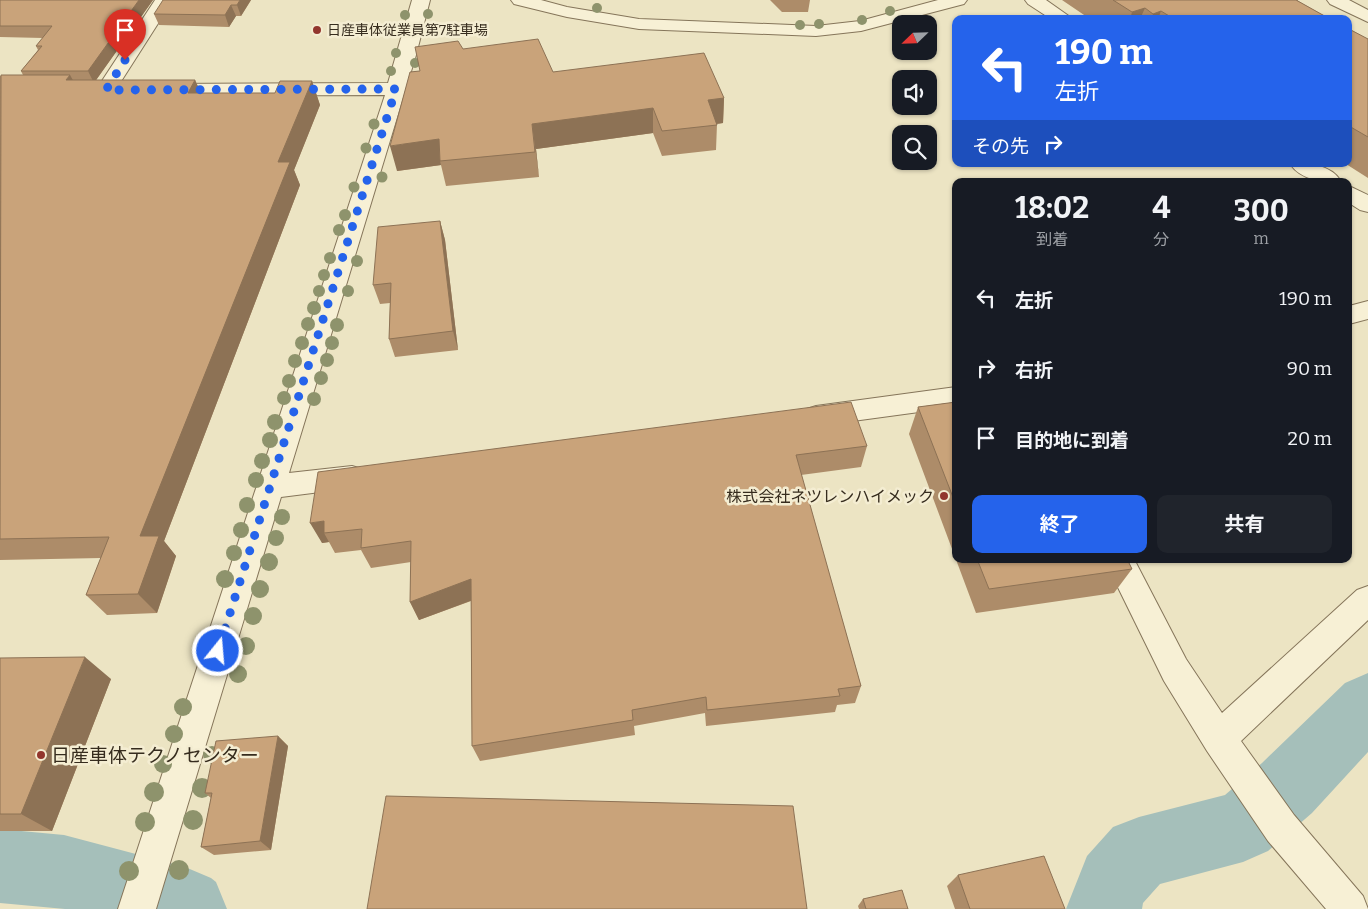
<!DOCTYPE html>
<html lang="ja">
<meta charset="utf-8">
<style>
:root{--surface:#171b24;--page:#20242c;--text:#f1f3f6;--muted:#9ea1a6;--accent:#2563eb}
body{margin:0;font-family:Bitter,"Noto Sans JP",serif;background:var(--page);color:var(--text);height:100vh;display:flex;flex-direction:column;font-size:19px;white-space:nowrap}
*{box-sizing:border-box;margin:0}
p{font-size:16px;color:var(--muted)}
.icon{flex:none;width:28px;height:28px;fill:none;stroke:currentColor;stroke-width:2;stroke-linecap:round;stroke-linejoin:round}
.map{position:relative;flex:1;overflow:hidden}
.panel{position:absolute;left:952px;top:178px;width:400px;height:385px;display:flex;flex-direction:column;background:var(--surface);border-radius:10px;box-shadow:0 1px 4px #0004}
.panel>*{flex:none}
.top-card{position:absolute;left:952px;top:15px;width:400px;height:152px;border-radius:10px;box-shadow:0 1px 4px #0004;background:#2563eb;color:#fff;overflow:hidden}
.needle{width:32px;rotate:247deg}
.tools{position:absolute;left:892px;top:15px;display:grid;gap:10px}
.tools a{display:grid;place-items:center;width:45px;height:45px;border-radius:10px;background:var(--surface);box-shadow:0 1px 4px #0004;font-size:25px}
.pin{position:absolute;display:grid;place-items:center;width:42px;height:42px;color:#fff;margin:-51px -21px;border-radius:50% 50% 50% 0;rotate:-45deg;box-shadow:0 0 5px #0007}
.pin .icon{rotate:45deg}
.me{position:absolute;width:55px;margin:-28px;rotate:17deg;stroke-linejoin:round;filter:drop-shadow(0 0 4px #0008)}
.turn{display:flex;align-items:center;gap:18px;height:105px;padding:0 20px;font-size:22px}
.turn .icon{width:65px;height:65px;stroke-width:2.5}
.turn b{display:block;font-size:35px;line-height:42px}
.then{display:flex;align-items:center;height:48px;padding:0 20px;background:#0003;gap:10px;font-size:19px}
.eta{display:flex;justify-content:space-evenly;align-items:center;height:85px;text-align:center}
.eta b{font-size:30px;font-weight:700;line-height:35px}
.button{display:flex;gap:10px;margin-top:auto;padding:10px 20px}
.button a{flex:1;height:58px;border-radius:10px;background:var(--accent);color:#fff;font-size:20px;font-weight:700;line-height:58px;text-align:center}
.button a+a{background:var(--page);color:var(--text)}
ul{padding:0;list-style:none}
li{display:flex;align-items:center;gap:15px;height:70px;padding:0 20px}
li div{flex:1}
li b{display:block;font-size:19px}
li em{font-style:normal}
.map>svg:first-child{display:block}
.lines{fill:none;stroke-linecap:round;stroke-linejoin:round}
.river{fill:#a5bfba;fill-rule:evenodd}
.minor-casing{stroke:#85755a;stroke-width:2}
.minor{fill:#f7f0d5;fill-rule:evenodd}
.tree{fill:#8e936c}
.wall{fill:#ad8c69}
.shaded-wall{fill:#8d7255}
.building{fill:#c9a37a;stroke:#8d7255}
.route{stroke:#2563eb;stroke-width:9;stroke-dasharray:0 16.2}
.poi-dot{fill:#92362d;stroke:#f4edd2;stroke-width:2}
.labels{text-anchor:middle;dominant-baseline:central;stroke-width:5;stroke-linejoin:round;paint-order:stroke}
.far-poi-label{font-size:14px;fill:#362c1e;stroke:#f4edd2;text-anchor:start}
.poi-label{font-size:16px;fill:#362c1e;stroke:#f4edd2;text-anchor:end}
.near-poi-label{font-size:19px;fill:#362c1e;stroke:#f4edd2;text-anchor:start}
</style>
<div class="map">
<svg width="1368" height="909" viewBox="0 0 1368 909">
<rect width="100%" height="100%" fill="#ece4c3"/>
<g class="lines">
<path class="river" d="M1368,673V752L1312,813L1268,851L1243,862L1160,884L1143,903L1142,909H1066L1087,856L1113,827L1139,817L1225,795L1262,763L1345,683Z
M0,829L64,835L185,867L211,878L216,882L227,909H65L0,903Z"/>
<g class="minor-casing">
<path id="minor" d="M155,0H173L113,94L106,96L99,94L96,90Z
M412,0H430L416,55L289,473L352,466L362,469L366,477L362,485L352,488L281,497L156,909H118L385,95L162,96L155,94L152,90L155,86L162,84L388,83Z
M511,0H541L567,7L639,19L816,26L860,21L938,0H967L964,4L861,31L816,36L639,29L567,17L514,4Z
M1025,0H1046L1073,19H1051L1028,4Z
M1327,0H1349L1368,10V22L1330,4Z
M1290,164C1308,163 1330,164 1341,181C1323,182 1302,181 1290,164Z
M1349,186L1368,195V212L1360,210L1349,203Z
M1368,301V319L1349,324V306Z
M956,387V407L816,426L807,423L803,416L807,409L816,406Z
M1104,559H1134L1186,659L1222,713L1357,590L1368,586V620L1241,741L1294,815L1363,896L1368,909H1326L1268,841L1207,751L1164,681Z"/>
</g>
<use href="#minor" class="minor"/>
</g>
<g class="tree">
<circle cx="597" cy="8" r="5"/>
<circle cx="890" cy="11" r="5"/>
<circle cx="428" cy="14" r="5"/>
<circle cx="405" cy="15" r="5"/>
<circle cx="862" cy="20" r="5"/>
<circle cx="819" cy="24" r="5"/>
<circle cx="800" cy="25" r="5"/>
<circle cx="402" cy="33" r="5"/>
<circle cx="396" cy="53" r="5"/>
<circle cx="415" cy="63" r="5"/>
<circle cx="391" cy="71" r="5"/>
<circle cx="374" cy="124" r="5.5"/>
<circle cx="366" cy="148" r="5.5"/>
<circle cx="382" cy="177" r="5.5"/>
<circle cx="354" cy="187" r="5.5"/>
<circle cx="345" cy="215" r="6"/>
<circle cx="339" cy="230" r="6"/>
<circle cx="330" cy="258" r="6"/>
<circle cx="357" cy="261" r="6"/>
<circle cx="324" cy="275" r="6"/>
<circle cx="319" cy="291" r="6"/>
<circle cx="348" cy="291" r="6"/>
<circle cx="314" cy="308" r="7"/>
<circle cx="308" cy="324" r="7"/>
<circle cx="337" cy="325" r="7"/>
<circle cx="302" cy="343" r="7"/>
<circle cx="332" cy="343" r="7"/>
<circle cx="327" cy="360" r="7"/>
<circle cx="295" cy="361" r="7"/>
<circle cx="321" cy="378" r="7"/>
<circle cx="289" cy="381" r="7"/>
<circle cx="284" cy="398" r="7"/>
<circle cx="314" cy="399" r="7"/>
<circle cx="275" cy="422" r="8"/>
<circle cx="270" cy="440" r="8"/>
<circle cx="262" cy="461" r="8"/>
<circle cx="256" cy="480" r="8"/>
<circle cx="247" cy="505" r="8"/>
<circle cx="282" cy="517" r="8"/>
<circle cx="241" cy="530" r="8"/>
<circle cx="276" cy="538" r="8"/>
<circle cx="234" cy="553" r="8"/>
<circle cx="269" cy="562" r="9"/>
<circle cx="225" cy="579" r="9"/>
<circle cx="260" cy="589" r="9"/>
<circle cx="253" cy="616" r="9"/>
<circle cx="246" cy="646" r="9"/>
<circle cx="238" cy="674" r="9"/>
<circle cx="183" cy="707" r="9"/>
<circle cx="174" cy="734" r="9"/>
<circle cx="212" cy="755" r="9"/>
<circle cx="163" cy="764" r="9"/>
<circle cx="202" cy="788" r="10"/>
<circle cx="154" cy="792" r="10"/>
<circle cx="193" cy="820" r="10"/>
<circle cx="145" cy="822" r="10"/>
<circle cx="179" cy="870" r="10"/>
<circle cx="129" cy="871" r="10"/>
</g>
<path class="wall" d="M0,0H153L96,80H195L201,93H275L312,81L320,105L294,170L300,185L164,541L176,556L157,613L107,615L86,595L101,558L0,560V76L23,75L21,71L38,50L36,46L43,38L0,37Z
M251,0L241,16H236L229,27L159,25L154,14Z
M770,0H810L808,12H782Z
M1062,0H1298V1L1330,19H1090Z
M1349,29L1368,39V178L1346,164H1349Z
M463,49L553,72L724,98L723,123L717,124L716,150L662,156L653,133L536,149L539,177L446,186L441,165L397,171L420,71Z
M440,221L445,240L458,350L395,357L389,339L390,303L380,304L373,285Z
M956,402V559H1127L1132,569L1114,593L976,613L909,434L918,407Z
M867,446L861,467L801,475L861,686L855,703L837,705L835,712L706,726L705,713L634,726L635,735L480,761L472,746L471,601L419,620L410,602L411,562L371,568L361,550L335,553L329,542L322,543L318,472Z
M0,658L111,679L52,831H0Z
M278,736L288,746L271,850L214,855L201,847L211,798L205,793Z
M958,875L1065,909H955L947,886Z
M863,899L908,909H859L858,906Z"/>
<path class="shaded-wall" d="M139,0H153L94,83L88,71Z
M240,0H251L241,16L237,5Z
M231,5L236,16L229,27L225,15Z
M1145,8L1140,19H1130L1132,12Z
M1161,11L1158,19H1151L1153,14Z
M70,75L83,98L66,80Z
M195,80L206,104L188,93Z
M312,81L320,105L294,170L300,185L164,541L176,556L157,613L138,594L140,536L278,162Z
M724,98L723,123L707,125L708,100Z
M653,108V133L536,149L539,177L532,124Z
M439,139L440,161L441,165L397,171L390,146Z
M440,221L445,240L458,350L453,331Z
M324,521V533L329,542L322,543L310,523Z
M471,579L478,598L419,620L410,602Z
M85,657L111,679L52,831L21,814Z
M278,736L288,746L271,850L260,841Z"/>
<path class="building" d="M0,0H139L88,71H21L42,46H36L52,26H0Z
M163,0H240L237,5H231L225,15L154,14Z
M1113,0H1296L1330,19H1174L1161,11L1153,14L1145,8L1132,12Z
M1349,29L1368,39V137L1349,126Z
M538,39L553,72L704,53L724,98L708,100L717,125L662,131L653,108L532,124L535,152L440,161L439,139L390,146L410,72L420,71L415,47L458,41L463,49Z
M1,75H70L66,80H195L188,93H275L280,81H312L278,162H290L140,536H159L138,594L86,595L109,537L0,539Z
M440,221L453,331L389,339L391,283L373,285L378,227Z
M851,402L867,446L796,455L861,686L838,689L840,696L707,710L706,697L632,710L633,720L472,746L471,579L410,602L411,541L361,548L362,529L324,533V521L310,523L318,472Z
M956,402V505L918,407Z
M977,559H1127L1132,569L989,589Z
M85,657L21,814H0V658Z
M278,736L260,841L201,847L212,793H205L216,741Z
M386,796L793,806L807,909H367Z
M1044,856L1065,909H970L958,875Z
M902,890L908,909H866L863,899Z"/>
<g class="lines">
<path class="route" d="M125,60L106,90L396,89L218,651"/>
</g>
<g class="poi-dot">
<circle cx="317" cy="30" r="5"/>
<circle cx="944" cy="496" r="5"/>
<circle cx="41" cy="755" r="5"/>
</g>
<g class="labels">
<g class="far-poi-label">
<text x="327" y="30">日産車体従業員第7駐車場</text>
</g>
<g class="poi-label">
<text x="934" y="496">株式会社ネツレンハイメック</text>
</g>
<g class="near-poi-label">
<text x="51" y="755">日産車体テクノセンター</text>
</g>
</g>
</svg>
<div class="tools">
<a><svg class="needle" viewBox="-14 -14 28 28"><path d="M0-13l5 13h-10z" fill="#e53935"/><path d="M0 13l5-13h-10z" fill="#9ea1a6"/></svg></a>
<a><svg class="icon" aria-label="sound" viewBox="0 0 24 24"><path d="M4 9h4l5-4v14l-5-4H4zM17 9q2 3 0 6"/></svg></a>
<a><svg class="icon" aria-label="search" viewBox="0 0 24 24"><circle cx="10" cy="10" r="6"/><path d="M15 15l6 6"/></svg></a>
</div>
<div class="pin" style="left:125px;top:60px;background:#d93025"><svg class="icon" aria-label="arrive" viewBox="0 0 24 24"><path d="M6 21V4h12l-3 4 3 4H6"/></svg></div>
<svg class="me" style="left:218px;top:651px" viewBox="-20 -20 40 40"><circle r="17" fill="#2563eb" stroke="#fff" stroke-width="3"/><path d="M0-11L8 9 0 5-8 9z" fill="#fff"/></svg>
<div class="top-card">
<div class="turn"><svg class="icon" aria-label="left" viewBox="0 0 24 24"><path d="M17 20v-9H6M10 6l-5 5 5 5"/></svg><div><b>190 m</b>左折</div></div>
<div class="then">その先<svg class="icon" aria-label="right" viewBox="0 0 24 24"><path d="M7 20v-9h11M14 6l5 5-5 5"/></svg></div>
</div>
<section class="panel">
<div class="eta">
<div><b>18:02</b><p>到着</p></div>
<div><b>4</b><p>分</p></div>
<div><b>300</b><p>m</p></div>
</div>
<ul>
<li><svg class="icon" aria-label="left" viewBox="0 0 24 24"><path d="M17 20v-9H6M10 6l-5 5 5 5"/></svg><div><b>左折</b></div><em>190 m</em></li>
<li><svg class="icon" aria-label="right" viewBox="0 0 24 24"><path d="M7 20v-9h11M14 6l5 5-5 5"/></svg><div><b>右折</b></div><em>90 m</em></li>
<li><svg class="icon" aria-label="arrive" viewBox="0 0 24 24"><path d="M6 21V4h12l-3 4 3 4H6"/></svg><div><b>目的地に到着</b></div><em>20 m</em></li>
</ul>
<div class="button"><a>終了</a><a>共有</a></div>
</section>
</div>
